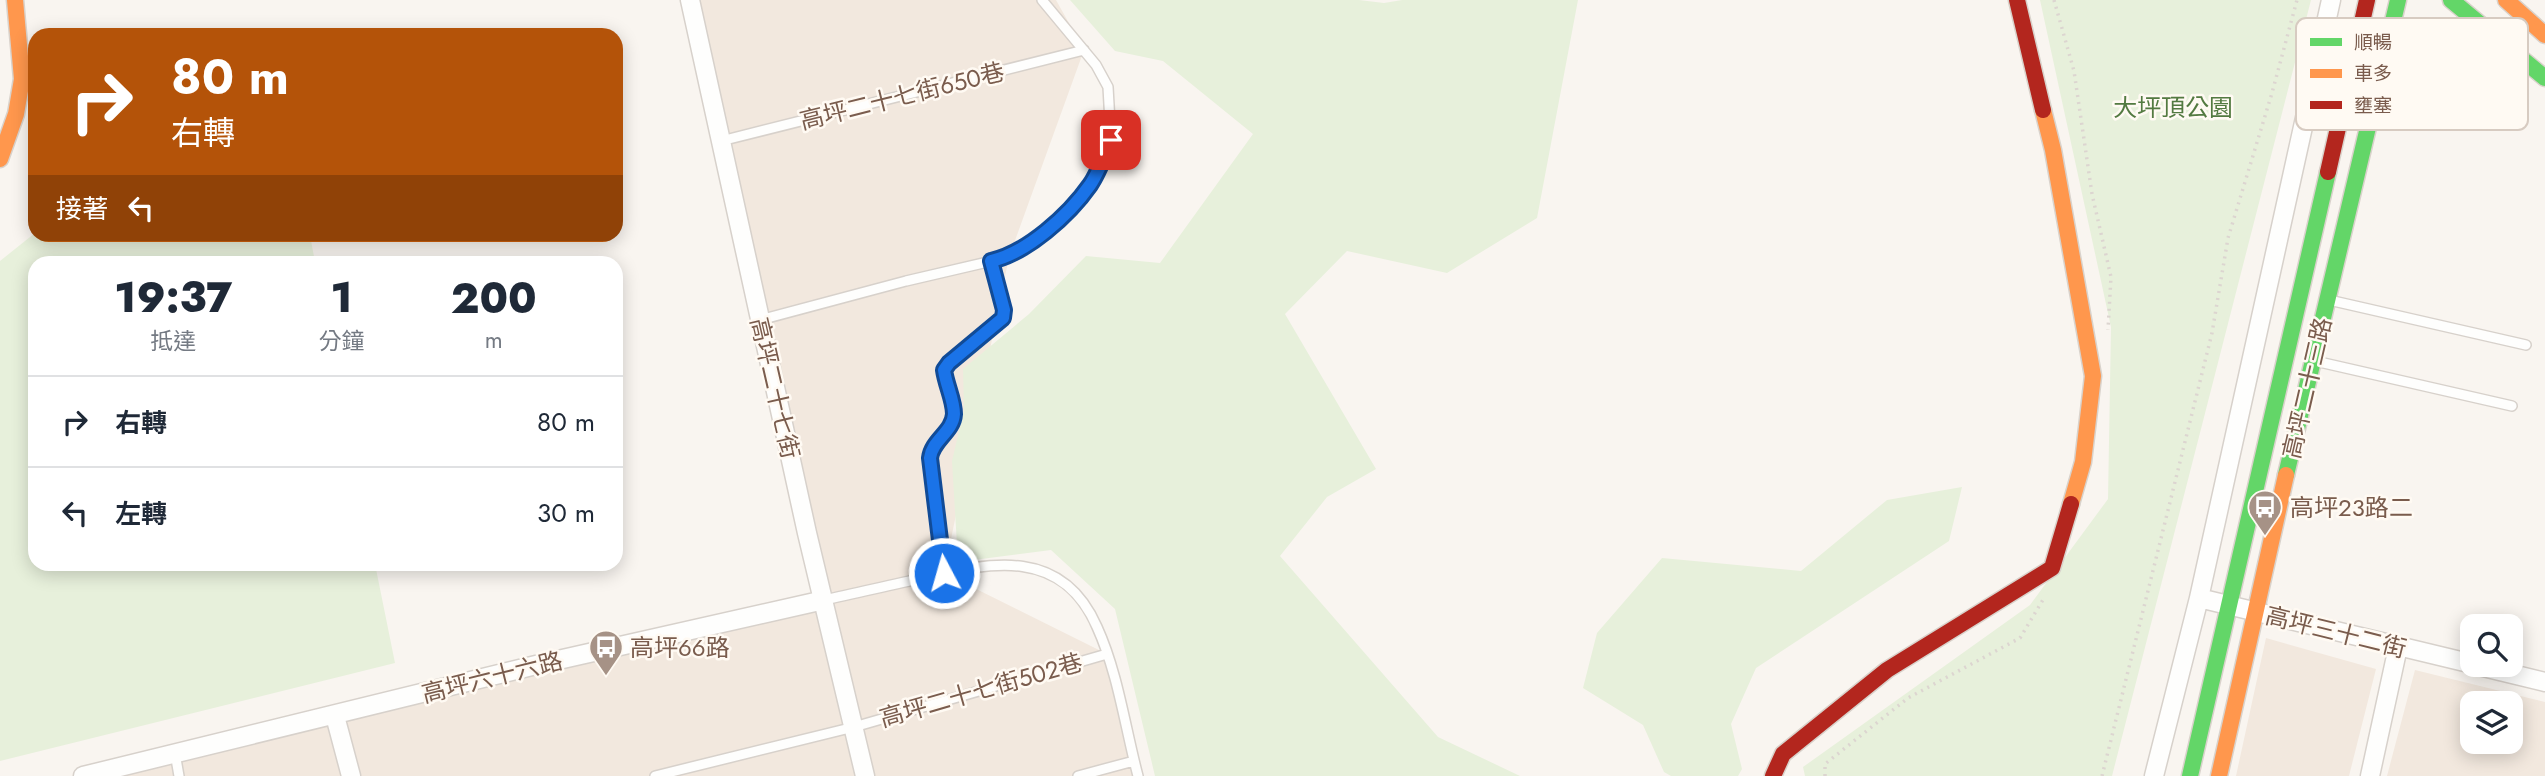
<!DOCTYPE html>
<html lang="zh-TW">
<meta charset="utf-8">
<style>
:root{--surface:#fff;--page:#f2f2f3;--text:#1f2937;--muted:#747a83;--line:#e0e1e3}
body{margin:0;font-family:Jost,"Noto Sans TC",sans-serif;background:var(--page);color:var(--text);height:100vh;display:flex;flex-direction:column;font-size:26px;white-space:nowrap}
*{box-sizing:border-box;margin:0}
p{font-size:23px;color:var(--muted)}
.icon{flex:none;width:38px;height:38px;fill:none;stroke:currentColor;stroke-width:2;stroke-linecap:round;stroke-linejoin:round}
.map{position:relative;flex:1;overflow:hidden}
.details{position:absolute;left:28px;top:256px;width:595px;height:315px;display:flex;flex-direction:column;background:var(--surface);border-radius:21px;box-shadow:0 4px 18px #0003}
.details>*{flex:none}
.banner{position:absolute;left:28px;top:28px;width:595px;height:214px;border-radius:21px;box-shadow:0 4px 18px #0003;background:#b45309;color:#fff;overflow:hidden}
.tools{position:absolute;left:2460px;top:614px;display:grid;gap:14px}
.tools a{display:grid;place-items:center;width:63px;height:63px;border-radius:14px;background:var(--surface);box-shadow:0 4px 18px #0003;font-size:35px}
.pin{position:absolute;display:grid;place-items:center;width:60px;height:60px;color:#fff;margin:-30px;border-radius:14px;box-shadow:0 4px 10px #0006}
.me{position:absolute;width:77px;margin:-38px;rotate:354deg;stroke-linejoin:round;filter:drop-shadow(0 0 5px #0008)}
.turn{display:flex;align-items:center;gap:24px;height:147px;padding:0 28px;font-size:32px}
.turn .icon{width:91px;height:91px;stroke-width:2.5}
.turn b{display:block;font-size:49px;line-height:60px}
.then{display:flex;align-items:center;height:66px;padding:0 28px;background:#0003;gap:14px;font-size:26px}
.eta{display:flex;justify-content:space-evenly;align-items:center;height:119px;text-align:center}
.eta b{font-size:42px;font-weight:800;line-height:49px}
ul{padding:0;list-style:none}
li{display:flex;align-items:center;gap:21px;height:91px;padding:0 28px;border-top:2px solid var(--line)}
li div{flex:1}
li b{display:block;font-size:26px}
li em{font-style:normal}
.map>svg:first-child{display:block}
.residential{fill:#f2e8de;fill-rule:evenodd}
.green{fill:#e7f0db}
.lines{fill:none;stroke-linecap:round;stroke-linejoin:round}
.lane-casing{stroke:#d7d1cb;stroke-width:12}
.street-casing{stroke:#d7d1cb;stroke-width:21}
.fast-casing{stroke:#d9d2cb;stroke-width:19}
.slow-casing{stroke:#d9d2cb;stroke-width:19}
.jam-casing{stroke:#d9d2cb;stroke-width:19}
.path{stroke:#dcd5d0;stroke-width:3.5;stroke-dasharray:2 5;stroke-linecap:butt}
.lane{stroke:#fefefd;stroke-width:9}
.street{stroke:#fefefd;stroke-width:18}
.fast{stroke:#63d668;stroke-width:16}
.slow{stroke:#ff974d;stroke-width:16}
.jam{stroke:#b3261e;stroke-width:16}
.route-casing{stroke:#114b97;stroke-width:18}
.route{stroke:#1a73e8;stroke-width:12}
.labels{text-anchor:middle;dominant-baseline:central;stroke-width:5;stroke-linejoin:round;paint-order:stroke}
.street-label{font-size:24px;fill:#7a5c4d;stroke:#fffaf3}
.park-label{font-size:24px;fill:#537a41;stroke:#fffaf3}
.poi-label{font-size:24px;fill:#7a5c4d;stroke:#fffaf3;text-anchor:start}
.key{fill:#fffaf3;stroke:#d7cbc1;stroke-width:2}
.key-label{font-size:19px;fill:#7a5c4d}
</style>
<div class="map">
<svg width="2545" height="776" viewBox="0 0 2545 776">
<rect width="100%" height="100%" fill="#f9f5f0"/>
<path class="residential" d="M684,0H1056L1084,50L1009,257L944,573L1107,654L1138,776H86L823,600Z
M2266,638L2376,669L2349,776H2236Z
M2415,670L2545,702V776H2387ZM2473,704H2511V742H2473Z"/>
<path class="green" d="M1070,0H1359L1384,3L1402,0H1578L1537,218L1447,273L1347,251L1285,314L1376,469L1327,497L1280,556L1438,737L1520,776H1155L1115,609L1051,550L958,562L952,461L964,410L963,369L1029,314L1086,256L1160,263L1253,134L1163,61L1115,51Z
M2040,0H2311L2112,776H1805L1803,767L2030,605L2108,499L2111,327Z
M35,233L310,235L315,262H35V564H375L395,663L0,761V261Z
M1962,487L1949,541L1756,668L1731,724L1742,769L1738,776H1671L1664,772L1643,725L1583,688L1597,633L1662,558L1801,571L1887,500Z"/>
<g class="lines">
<g class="lane-casing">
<path id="lane" d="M721,141L1084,50
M2329,300L2526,345
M760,320L906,281L1009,257L1055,224L1091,184L1111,140L1108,87L1096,65L1042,0
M2315,361L2512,406
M944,573L931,451C937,440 951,431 953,418C957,399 939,380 949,363L1003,318V303L991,261
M824,600C857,593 890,585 923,578C992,562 1062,547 1097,627C1118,673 1125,727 1138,776
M175,753L179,776
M655,776L854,727L1107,654
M1078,776L1134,761"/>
</g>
<g class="street-casing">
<path id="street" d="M690,0L807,533L865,776
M2383,72C2415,36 2441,21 2489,36
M2199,598L2473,664
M2475,665L2545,682
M335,716L351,776
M83,776L536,665L824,600
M2154,776L2199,598L2331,0
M2370,776L2398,647"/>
</g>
<g class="fast-casing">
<path id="fast" d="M2451,0L2545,78
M2286,475L2398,0
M2190,776L2328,172"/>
</g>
<g class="slow-casing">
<path id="slow" d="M2506,0L2545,35
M2043,110L2053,150L2093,376L2083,462L2071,504
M0,159L16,114L22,79L15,0
M2219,776L2286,475"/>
</g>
<g class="jam-casing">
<path id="jam" d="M2017,0L2043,110
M2328,172L2367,0
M1773,776L1783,754L1887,670L2052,568L2071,504"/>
</g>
<path class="path" d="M2054,0L2074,71L2092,194L2111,277L2108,330
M1825,776V764L1908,698L2020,638L2044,598
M2102,776L2212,333L2228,238L2272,93L2297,0"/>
<use href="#lane" class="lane"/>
<use href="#street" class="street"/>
<use href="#fast" class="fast"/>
<use href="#slow" class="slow"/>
<use href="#jam" class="jam"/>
</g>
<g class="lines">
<g class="route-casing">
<path id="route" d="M944,573L930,458C932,440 953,432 954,414C954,400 946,385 944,370L949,363L1003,318L1004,310L991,261C1027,253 1069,215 1090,185C1099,172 1105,154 1111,140"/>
</g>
<use href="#route" class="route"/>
</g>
<defs>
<g id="bus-pin" transform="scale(1.75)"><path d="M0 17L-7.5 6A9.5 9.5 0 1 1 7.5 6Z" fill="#a69286" stroke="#fffaf3"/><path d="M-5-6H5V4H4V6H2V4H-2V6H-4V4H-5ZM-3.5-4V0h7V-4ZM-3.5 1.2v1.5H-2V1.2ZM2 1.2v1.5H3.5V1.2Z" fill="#fff"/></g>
</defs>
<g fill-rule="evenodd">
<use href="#bus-pin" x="2265" y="507"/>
<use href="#bus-pin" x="606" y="647"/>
</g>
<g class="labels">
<g class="street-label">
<text transform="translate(902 96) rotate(-14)">高坪二十七街650巷</text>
<text transform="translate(775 388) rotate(77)">高坪二十七街</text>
<text transform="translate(2307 388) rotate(-77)">高坪二十三路</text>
<text transform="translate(2336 632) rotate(14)">高坪三十二街</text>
<text transform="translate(492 677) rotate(-14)">高坪六十六路</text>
<text transform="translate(981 690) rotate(-16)">高坪二十七街502巷</text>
</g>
<g class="park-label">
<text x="2173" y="107">大坪頂公園</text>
</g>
<g class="poi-label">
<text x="2290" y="507">高坪23路二</text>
<text x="630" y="647">高坪66路</text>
</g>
</g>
<rect x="2296" y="18" width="232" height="112" rx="10" class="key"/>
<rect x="2310" y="38" width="32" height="8" fill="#63d668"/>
<rect x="2310" y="69" width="32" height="9" fill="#ff974d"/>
<rect x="2310" y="101" width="32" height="8" fill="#b3261e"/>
<g class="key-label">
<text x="2354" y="49">順暢</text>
<text x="2354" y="80">車多</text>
<text x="2354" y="112">壅塞</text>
</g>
</svg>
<div class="tools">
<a><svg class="icon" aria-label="search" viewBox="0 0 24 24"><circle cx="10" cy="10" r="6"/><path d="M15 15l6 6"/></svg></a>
<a><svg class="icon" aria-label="layers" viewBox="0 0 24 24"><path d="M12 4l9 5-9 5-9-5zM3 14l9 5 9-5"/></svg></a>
</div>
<div class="pin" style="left:1111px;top:140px;background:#d93025"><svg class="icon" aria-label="arrive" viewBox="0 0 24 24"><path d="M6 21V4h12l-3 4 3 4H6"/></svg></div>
<svg class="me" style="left:944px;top:573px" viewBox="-20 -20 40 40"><circle r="17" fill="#1a73e8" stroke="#fff" stroke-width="3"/><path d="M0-11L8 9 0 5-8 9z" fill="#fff"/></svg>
<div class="banner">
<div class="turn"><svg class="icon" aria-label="right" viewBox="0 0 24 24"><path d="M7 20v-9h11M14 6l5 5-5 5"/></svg><div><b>80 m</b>右轉</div></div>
<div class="then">接著<svg class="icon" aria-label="left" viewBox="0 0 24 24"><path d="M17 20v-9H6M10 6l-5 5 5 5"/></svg></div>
</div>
<section class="details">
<div class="eta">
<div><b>19:37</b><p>抵達</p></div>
<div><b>1</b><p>分鐘</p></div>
<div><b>200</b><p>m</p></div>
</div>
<ul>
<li><svg class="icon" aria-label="right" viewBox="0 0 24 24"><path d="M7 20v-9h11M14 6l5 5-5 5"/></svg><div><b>右轉</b></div><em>80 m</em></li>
<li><svg class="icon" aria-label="left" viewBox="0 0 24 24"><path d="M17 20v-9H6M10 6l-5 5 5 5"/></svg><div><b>左轉</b></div><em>30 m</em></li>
</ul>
</section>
</div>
